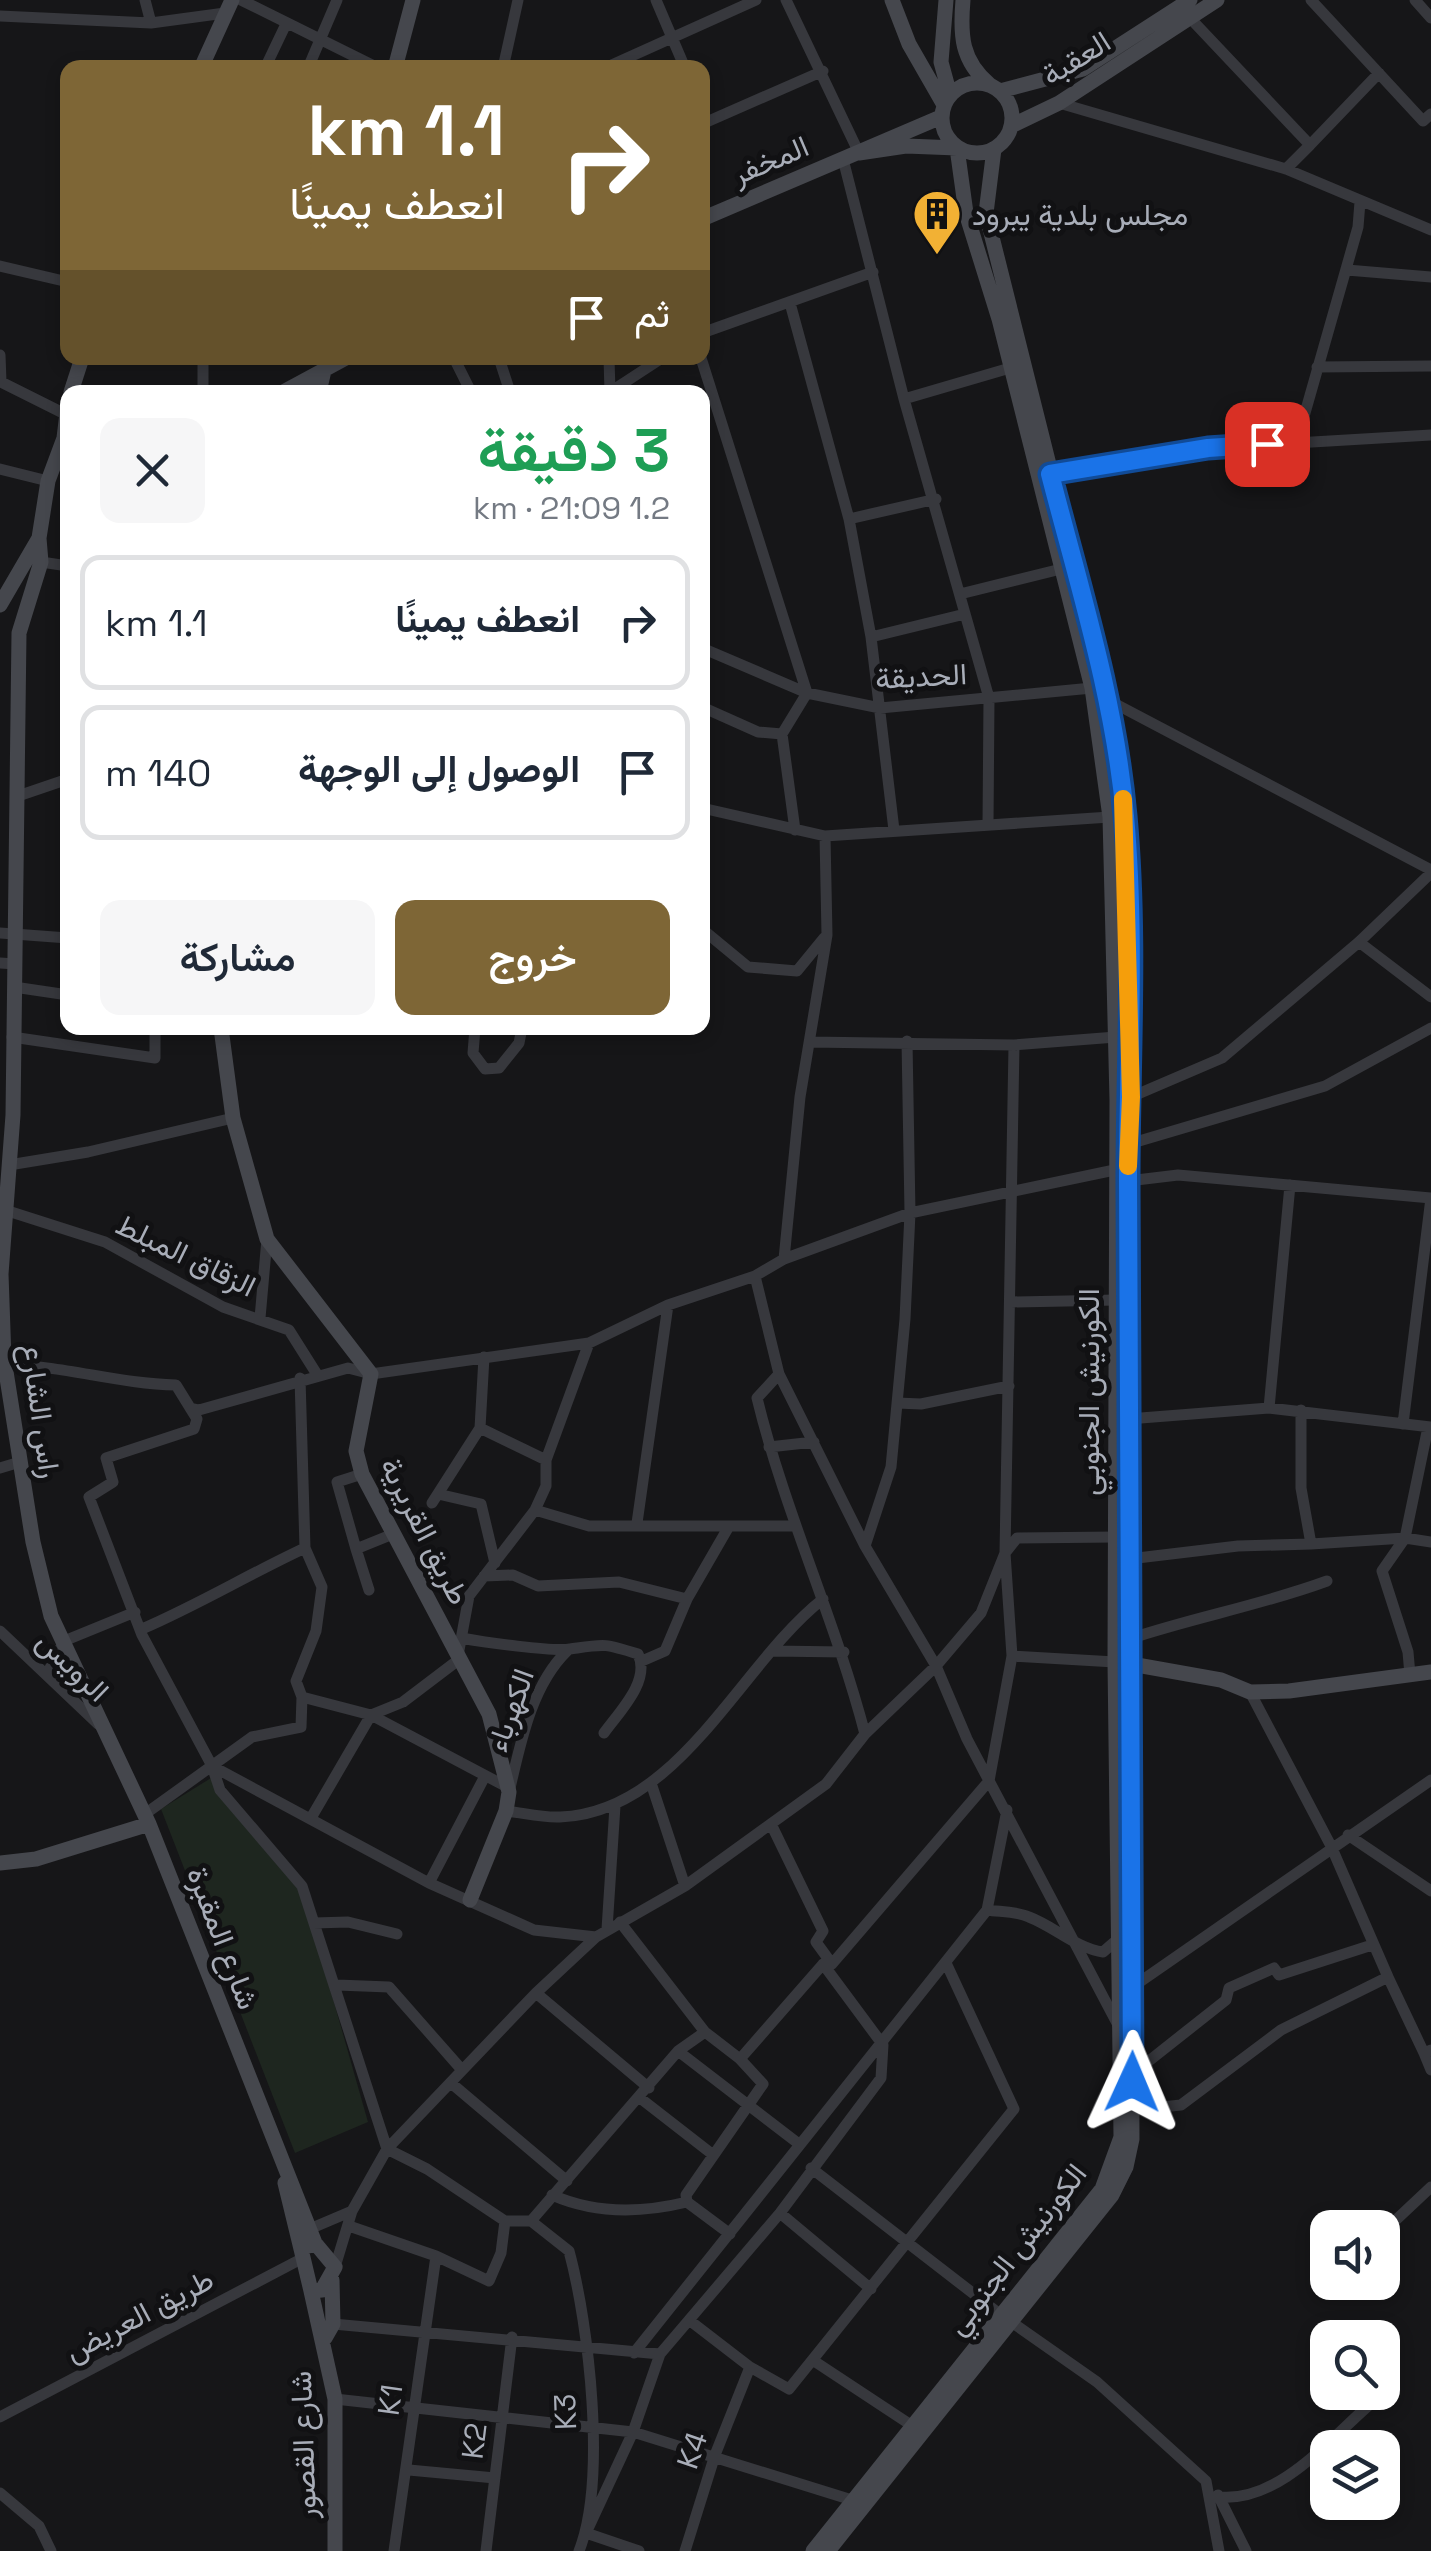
<!DOCTYPE html>
<html lang="ar">
<meta charset="utf-8">
<style>
:root{--surface:#fff;--page:#f6f6f7;--text:#1f2937;--muted:#747a83;--line:#e0e1e3;--accent:#7e6636}
body{margin:0;font-family:"Space Grotesk",Vazirmatn,sans-serif;background:var(--page);color:var(--text);direction:rtl;height:100vh;display:flex;flex-direction:column;font-size:38px;white-space:nowrap}
*{box-sizing:border-box;margin:0}
p{font-size:32px;color:var(--muted)}
.icon{flex:none;width:55px;height:55px;fill:none;stroke:currentColor;stroke-width:2;stroke-linecap:round;stroke-linejoin:round}
.map{position:relative;flex:1;overflow:hidden;direction:ltr}
.side{position:absolute;left:60px;top:385px;width:650px;height:650px;display:flex;flex-direction:column;background:var(--surface);border-radius:20px;box-shadow:0 5px 15px #0003;direction:rtl}
.side>*{flex:none}
.banner{position:absolute;left:60px;top:60px;width:650px;height:305px;border-radius:20px;box-shadow:0 5px 15px #0003;direction:rtl;background:#7e6636;color:#fff;overflow:hidden}
.buttons{position:absolute;left:1310px;top:2210px;display:grid;gap:20px}
.buttons a{display:grid;place-items:center;width:90px;height:90px;border-radius:20px;background:var(--surface);box-shadow:0 5px 15px #0003;font-size:50px}
.pin{position:absolute;display:grid;place-items:center;width:85px;height:85px;color:#fff;margin:-42px;border-radius:20px;box-shadow:0 5px 15px #0006}
.me{position:absolute;width:110px;margin:-55px;rotate:1deg;stroke-linejoin:round;filter:drop-shadow(0 0 8px #0008)}
.turn{display:flex;align-items:center;gap:35px;height:210px;padding:0 40px;font-size:45px}
.turn .icon{width:130px;height:130px;stroke-width:2.5}
.turn b{display:block;font-size:70px;line-height:85px}
.then{display:flex;align-items:center;height:95px;padding:0 40px;background:#0003;gap:20px;font-size:38px}
.round{display:grid;place-items:center;flex:none;width:105px;height:105px;border-radius:20px;background:var(--page)}
.overview{display:flex;align-items:center;justify-content:space-between;height:170px;padding:0 40px}
h1{font-size:60px;font-weight:600;line-height:75px;color:#1e9e55}
.action{display:flex;gap:20px;margin-top:auto;padding:20px 40px}
.action a{flex:1;height:115px;border-radius:20px;background:var(--accent);color:#fff;font-size:40px;font-weight:600;line-height:115px;text-align:center}
.action a+a{background:var(--page);color:var(--text)}
ul{padding:0;list-style:none}
li{display:flex;align-items:center;gap:30px;height:135px;margin:0 20px 15px;padding:0 20px;border:5px solid var(--line);border-radius:20px}
li div{flex:1}
li b{display:block;font-size:38px}
li em{font-style:normal}
.map>svg:first-child{display:block}
.green{fill:#1e261f}
.lines{fill:none;stroke-linecap:round;stroke-linejoin:round}
.street{stroke:#37383d;stroke-width:11}
.secondary{stroke:#45474d;stroke-width:15}
.route-casing{stroke:#114b97;stroke-width:25}
.route{stroke:#1a73e8;stroke-width:18}
.slow{stroke:#f59e0b;stroke-width:18}
.labels{text-anchor:middle;dominant-baseline:central;stroke-width:10;stroke-linejoin:round;paint-order:stroke}
.street-label{font-size:30px;fill:#a8adb8;stroke:#111113}
.poi-label{font-size:30px;fill:#a8adb8;stroke:#111113;text-anchor:start}
</style>
<div class="map">
<svg width="1431" height="2551" viewBox="0 0 1431 2551">
<rect width="100%" height="100%" fill="#161618"/>
<path class="green" d="M211,1778L304,1897L368,2122L295,2153L161,1809Z"/>
<g class="lines">
<path class="street" d="M145,0L151,23
M241,0L378,68
M656,0L685,68
M786,0L859,153
M1311,0L1423,121L1431,114
M1415,0L1431,18
M0,16L151,23L225,13
M1190,18L1310,145L1286,169
M265,68L286,24
M308,68L337,0
M503,68L518,0
M605,68L756,0
M1059,103L1286,169L1431,230
M702,124L823,71
M1310,145L1379,73
M843,159L904,399L989,698L988,825
M0,266L68,282
M1347,270L1431,277
M790,303L849,519L871,637L894,830
M702,333L873,272
M0,355L1,382L65,414
M203,358V392
M454,358L471,392
M499,358L510,392
M609,358L610,392
M701,358L807,693L782,734L795,830
M1317,367L1431,366
M610,392L662,358
M904,399L1010,368
M1297,441L1358,227L1360,202
M0,469L48,481
M1050,474L1208,448L1431,435
M849,519L936,499
M41,562L68,566
M960,594L1061,569
M871,637L965,614
M702,648L807,693L880,708L1092,688
M1108,700L1431,870
M702,707L758,732L782,734
M18,796L68,779
M702,808L825,836L1110,817
M702,929L748,967L797,971L824,938
M0,933L68,938
M1359,942L1431,997
M0,963L15,964
M14,987L68,995
M475,1028L473,1053L485,1069L499,1068L519,1043L522,1028
M12,1037L155,1058V1028
M810,1042L1014,1045L1116,1037
M1131,1097L1222,1058L1359,942L1431,873
M1129,1144L1325,1086L1431,1028
M9,1165L88,1152L233,1118
M1128,1181L1178,1175L1431,1198
M8,1211L105,1242L223,1307L289,1330L318,1376
M784,1259L800,1097L827,935L825,836
M755,1276L779,1374L865,1546L936,1666L967,1739L1118,2025
M1011,1302L1116,1300
M260,1318L267,1239
M5,1365C63,1365 117,1384 176,1385L197,1419L194,1429L106,1458L113,1482L89,1497L142,1635L212,1766L429,1883L534,1930L596,1937
M779,1374L757,1398C785,1513 835,1619 865,1734
M897,1403L921,1404L1009,1386
M190,1408L199,1410L348,1368L371,1374L589,1343L668,1305L755,1276L784,1259L910,1213L1124,1168
M1269,1408L1431,1427
M1128,1419L1269,1408L1290,1185
M1403,1424L1431,1198
M480,1428L546,1460
M769,1447L814,1442
M0,1468L20,1462
M362,1474L337,1482L356,1549L393,1534
M438,1494L481,1504L495,1563
M432,1503L480,1428L484,1357
M535,1510L589,1526H792
M637,1523L668,1305
M1311,1544L1405,1538L1431,1542
M865,1546L891,1467L905,1319L910,1213L907,1041
M356,1549L369,1590
M1129,1559L1238,1546L1311,1544L1301,1488V1410
M484,1576L513,1575L538,1586L619,1582L687,1599
M142,1629C198,1605 249,1574 305,1548
M0,1631L98,1724
M461,1638C483,1642 553,1652 570,1649C605,1644 603,1643 638,1654C651,1681 619,1712 604,1733
M1129,1639C1195,1617 1262,1605 1327,1581
M773,1651L844,1652
M1012,1656L1115,1662
M642,1661L665,1651L687,1599L728,1528
M48,1672L64,1641L135,1612
M1410,1675L1408,1652L1382,1571L1405,1538L1428,1427
M302,1697L371,1715L507,1787
M212,1766L220,1790L302,1886L387,2149L427,2169L505,2221H531L678,2051L705,2032
M651,1783L685,1886
M510,1788C521,1741 532,1685 567,1651
M506,1811C524,1813 543,1818 560,1817C679,1813 740,1664 823,1599
M145,1814L252,1737L301,1727L302,1697L296,1681L316,1631L322,1587L305,1548L300,1378
M311,1818L371,1715L403,1702L457,1661L469,1596L535,1510L546,1486V1460L589,1343
M771,1824L823,1931L816,1942L832,1964
M1348,1835L1431,1891
M429,1883L484,1778
M987,1910C1001,1912 1016,1911 1029,1917C1055,1927 1076,1948 1103,1952L1118,1939
M620,1922L705,2032L740,2059L763,2084L686,2195L687,2202L730,2234
M314,1923L348,1922L397,1934
M607,1929L615,1806
M1388,1977L1424,2053L1431,2050
M337,1985L389,1987L462,2070
M1134,1986L1431,1780
M536,1993L649,2088
M678,2051L799,2144
M1424,2053L1431,2070
M740,2059L823,1964H832L989,1781L1012,1656L1005,1553L1014,1045
M1133,2082L1162,2107L1181,2105L1281,2030L1388,1977L1331,1846L1250,1692
M451,2083L567,2181
M1142,2090L1140,2068L1226,2000L1229,1988L1274,1968L1279,1975L1372,1945
M640,2098L712,2154
M811,2168L1001,2315
M552,2195C595,2214 642,2213 687,2202
M780,2213L871,2289
M531,2221L569,2251C589,2325 607,2480 579,2551
M349,2226L436,2256L489,2281L501,2253L505,2221
M312,2228L352,2211
M1382,2233L1431,2187
M335,2267L352,2211L387,2149L536,1993L596,1937L685,1886L826,1784L865,1734L936,1666L981,1613L1005,1553L1017,1538L1116,1537
M689,2320L780,2213L881,2078L883,2045L823,1964
M1010,2321L1097,2382L1206,2481L1219,2551
M333,2324L660,2354L689,2320L750,2367L789,2389L1014,2109L947,1965
M634,2353L987,1910L1007,1810
M814,2361L911,2425
M335,2399L633,2432L852,2500
M0,2417L303,2258
M409,2470L495,2478
M0,2493L39,2526L51,2551
M1218,2495L1246,2551
M1220,2497C1278,2502 1327,2442 1368,2406
M394,2551L436,2256
M486,2551L512,2337
M639,2551L586,2533L633,2432L660,2354
M685,2551L715,2455L750,2367"/>
<path class="secondary" d="M892,0L909,44L944,105
M946,0L941,62L950,95
M963,0C960,35 961,61 990,85
M201,68L232,0
M395,68L413,0
M942 118a35 35 0 1 1 70 0a35 35 0 1 1-70 0Z
M1000,91L1083,69L1190,0
M1011,126L1059,103L1217,0
M702,219L941,117
M71,392L82,358
M283,392L346,358
M319,392L326,362
M68,405L64,438L48,481L39,538L41,562L19,633L13,1115L1,1274L4,1359L33,1542L51,1616L149,1824L315,2243
M0,605L39,538
M221,1028L233,1118L267,1239L371,1374L356,1451L362,1474L489,1714L509,1792L506,1811L470,1900
M1120,1662L1221,1680L1250,1692L1289,1691L1431,1672
M0,1863L36,1859L149,1824
M285,2183L301,2249
M315,2243L335,2267L322,2290L311,2291L301,2249Z
M311,2291L335,2399V2551
M325,2338L333,2324L332,2280
M813,2551L1102,2189L1121,2137L1115,1662L1117,1100L1110,817L1092,688L999,319L966,213L957,148L906,146L859,153
M828,2551L1112,2195L1126,2167L1132,2139L1128,1181L1131,1097L1125,816L1108,700L986,213L994,149"/>
</g>
<g class="lines">
<g class="route-casing">
<path id="route" d="M1132,2082L1128,1181C1128,1060 1136,937 1125,816C1115,700 1079,586 1050,474L1208,448L1267,444"/>
</g>
<use href="#route" class="route"/>
<path class="slow" d="M1123,799L1131,1097L1128,1166"/>
</g>
<defs>
<g id="building-pin" transform="scale(2.5)"><path d="M0 17L-7.5 6A9.5 9.5 0 1 1 7.5 6Z" fill="#f2b134" stroke="#111113"/><path d="M-4-6H4V6H1V3H-1V6H-4ZM-2.5-4.3h1.7v1.8h-1.7ZM.8-4.3h1.7v1.8H.8ZM-2.5-1h1.7V.8h-1.7ZM.8-1h1.7V.8H.8Z" fill="#111"/></g>
</defs>
<g fill-rule="evenodd">
<use href="#building-pin" x="937" y="214"/>
</g>
<g class="labels">
<g class="street-label">
<text transform="translate(1076 58) rotate(-32)">العقبة</text>
<text transform="translate(770 160) rotate(-23)">المخفر</text>
<text transform="translate(921 676) rotate(-3)">الحديقة</text>
<text transform="translate(186 1255) rotate(26)">الزقاق المبلط</text>
<text transform="translate(1088 1392) rotate(-90)">الكورنيش الجنوبي</text>
<text transform="translate(41 1411) rotate(82)">راس الشارع</text>
<text transform="translate(425 1531) rotate(63)">طريق القريرية</text>
<text transform="translate(73 1666) rotate(44)">الرويس</text>
<text transform="translate(510 1710) rotate(-70)">الكهرباء</text>
<text transform="translate(223 1938) rotate(69)">شارع المقبرة</text>
<text transform="translate(1016 2249) rotate(-52)">الكورنيش الجنوبي</text>
<text transform="translate(139 2315) rotate(-28)">طريق العريض</text>
<text transform="translate(390 2400) rotate(-82)">K1</text>
<text transform="translate(565 2412) rotate(-92)">K3</text>
<text transform="translate(474 2441) rotate(-83)">K2</text>
<text transform="translate(303 2445) rotate(-92)">شارع القصور</text>
<text transform="translate(692 2450) rotate(-71)">K4</text>
</g>
<g class="poi-label">
<text x="972" y="214">مجلس بلدية يبرود</text>
</g>
</g>
</svg>
<div class="buttons">
<a><svg class="icon" aria-label="sound" viewBox="0 0 24 24"><path d="M4 9h4l5-4v14l-5-4H4zM17 9q2 3 0 6"/></svg></a>
<a><svg class="icon" aria-label="search" viewBox="0 0 24 24"><circle cx="10" cy="10" r="6"/><path d="M15 15l6 6"/></svg></a>
<a><svg class="icon" aria-label="layers" viewBox="0 0 24 24"><path d="M12 4l9 5-9 5-9-5zM3 14l9 5 9-5"/></svg></a>
</div>
<div class="pin" style="left:1267px;top:444px;background:#d93025"><svg class="icon" aria-label="arrive" viewBox="0 0 24 24"><path d="M6 21V4h12l-3 4 3 4H6"/></svg></div>
<svg class="me" style="left:1132px;top:2082px" viewBox="-20 -20 40 40"><path d="M0-17L14 15 0 8-14 15z" fill="#1a73e8" stroke="#fff" stroke-width="4"/></svg>
<div class="banner">
<div class="turn"><svg class="icon" aria-label="right" viewBox="0 0 24 24"><path d="M7 20v-9h11M14 6l5 5-5 5"/></svg><div><b>1.1 km</b>انعطف يمينًا</div></div>
<div class="then">ثم<svg class="icon" aria-label="arrive" viewBox="0 0 24 24"><path d="M6 21V4h12l-3 4 3 4H6"/></svg></div>
</div>
<section class="side">
<div class="overview"><div><h1>3 دقيقة</h1><p>1.2 km · 21:09</p></div><a class="round"><svg class="icon" aria-label="close" viewBox="0 0 24 24"><path d="M6 6l12 12M18 6L6 18"/></svg></a></div>
<ul>
<li><svg class="icon" aria-label="right" viewBox="0 0 24 24"><path d="M7 20v-9h11M14 6l5 5-5 5"/></svg><div><b>انعطف يمينًا</b></div><em>1.1 km</em></li>
<li><svg class="icon" aria-label="arrive" viewBox="0 0 24 24"><path d="M6 21V4h12l-3 4 3 4H6"/></svg><div><b>الوصول إلى الوجهة</b></div><em>140 m</em></li>
</ul>
<div class="action"><a>خروج</a><a>مشاركة</a></div>
</section>
</div>
